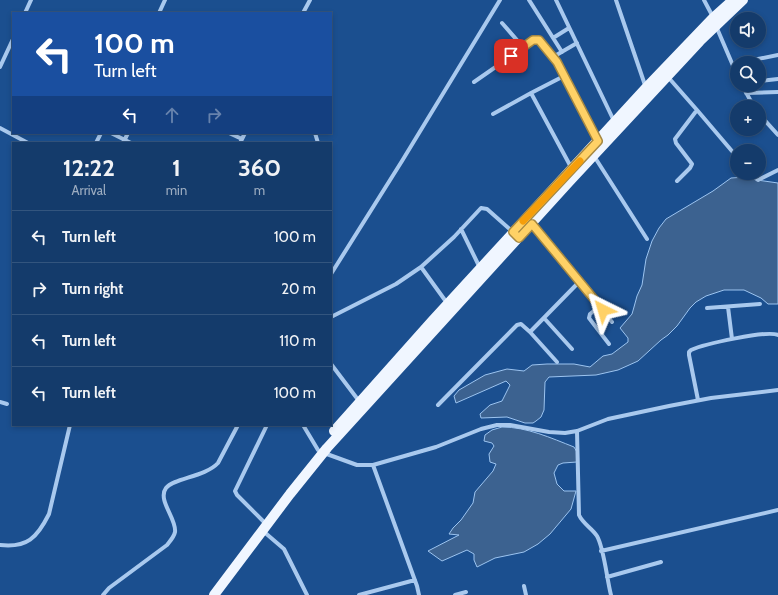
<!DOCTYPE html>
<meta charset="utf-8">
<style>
:root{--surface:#143b6b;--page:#214673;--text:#f1f3f6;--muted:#9dadc1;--line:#33557e}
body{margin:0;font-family:Cabin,sans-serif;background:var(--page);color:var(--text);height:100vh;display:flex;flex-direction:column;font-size:15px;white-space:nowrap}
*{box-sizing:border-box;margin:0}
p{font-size:13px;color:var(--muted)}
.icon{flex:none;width:22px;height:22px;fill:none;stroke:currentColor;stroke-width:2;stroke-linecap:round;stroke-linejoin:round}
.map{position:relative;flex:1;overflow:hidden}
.details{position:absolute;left:12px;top:142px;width:320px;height:284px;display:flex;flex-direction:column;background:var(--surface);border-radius:0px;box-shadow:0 2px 6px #0003,0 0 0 1px var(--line)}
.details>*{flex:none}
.guide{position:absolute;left:12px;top:12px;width:320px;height:122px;border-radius:0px;box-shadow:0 2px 6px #0003,0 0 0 1px var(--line);background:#1a4fa0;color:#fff;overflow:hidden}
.controls{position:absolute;left:730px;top:12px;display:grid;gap:8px}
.controls a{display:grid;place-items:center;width:36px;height:36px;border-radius:50%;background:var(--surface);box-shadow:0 2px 6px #0003,0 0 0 1px var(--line);font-size:20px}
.pin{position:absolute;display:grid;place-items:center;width:34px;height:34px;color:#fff;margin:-17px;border-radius:8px;box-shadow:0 2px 6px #0006}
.me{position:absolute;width:44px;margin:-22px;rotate:320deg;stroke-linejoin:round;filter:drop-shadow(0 0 3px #0008)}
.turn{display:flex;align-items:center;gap:14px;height:84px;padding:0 16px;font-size:18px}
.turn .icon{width:52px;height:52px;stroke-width:2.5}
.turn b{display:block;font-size:28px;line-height:34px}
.lanes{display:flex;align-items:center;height:38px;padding:0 16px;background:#0003;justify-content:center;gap:20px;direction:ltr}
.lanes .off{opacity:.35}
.eta{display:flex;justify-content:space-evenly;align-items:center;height:68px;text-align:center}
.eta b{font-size:24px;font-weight:800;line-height:28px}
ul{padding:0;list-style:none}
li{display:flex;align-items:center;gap:12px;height:52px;padding:0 16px;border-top:1px solid var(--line)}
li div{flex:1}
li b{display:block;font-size:15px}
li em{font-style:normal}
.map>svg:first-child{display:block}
.water{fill:#3c6290;stroke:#9cc4f0}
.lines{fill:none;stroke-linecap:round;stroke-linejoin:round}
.street{stroke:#a9c9ee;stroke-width:4}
.primary{stroke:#f0f6ff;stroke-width:10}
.route-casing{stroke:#a68842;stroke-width:10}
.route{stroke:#ffd166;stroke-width:7}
.slow{stroke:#f59e0b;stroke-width:7}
</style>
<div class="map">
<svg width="778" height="595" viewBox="0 0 778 595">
<rect width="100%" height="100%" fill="#1b4f8f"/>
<path class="water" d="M746,177L757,180L778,183V304H768L761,298L744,290H724L706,296L696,302L690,308L677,326L668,335L661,340L638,361L618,370L596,375L549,377L545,382L544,410L541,417L536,421L533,423H525L507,417L481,418L480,414L490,405L502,401L510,385L506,381L456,403L454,396L459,390L485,375L507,369L524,371L532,365L547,364H574L590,367L603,356L612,354L628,342V338L620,328L632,314L634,307L637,296L642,285L646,259L652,241L659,228L666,219L713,191L731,178Z
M502,427C527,427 551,438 574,447L577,452V462L563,463L558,465L554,473L557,484L564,491H576L571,509L550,534L538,544L524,552L495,558L477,567L474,560V554L467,550L442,561L428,551L459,535L449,534L453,528L461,520L473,503L475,492L493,471L496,464L490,462L489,454L494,446L492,443L484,441L485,435L492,430Z"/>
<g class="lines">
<path class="street" d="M529,0L562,52
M556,0L614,121
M616,0L646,88
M704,0L713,17
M25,13L31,0
M159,13L165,0
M303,13L310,0
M502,23L523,47
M716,26L737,75
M553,38L569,28
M553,57L577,43
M738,63L778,55
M0,67L13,39
M668,77L697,110L675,139L676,143L692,164L690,168L677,181
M759,81L778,79
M474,82L536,39C547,44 559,65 564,76
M742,85L754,107
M746,93L778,92
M697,110L737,157
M493,114L531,93
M759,114L778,135
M0,128L28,143
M111,133L131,143
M229,133L242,139
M315,133L318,143
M96,143L101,133
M123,143L128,133
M240,143L245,133
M594,156L647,239
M572,169L531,93L564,76L598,140
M751,173L754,177L758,180L778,170
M532,224L612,322
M461,229L480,268
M331,274L402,161L500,0
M447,303L421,267L454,237L481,208L487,209L513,232
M600,306L590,314L589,318L609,344
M728,307L732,339
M707,308L760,304
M331,317L396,284L421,267
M544,318L572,349
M557,362L530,332L579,282
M331,364L359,401
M698,400L689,355V352L691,350C704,344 767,330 778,335
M0,402L7,404
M438,405L517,325L521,324L530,332
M303,425L318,450
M577,431L579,515C583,524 592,528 597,536C604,548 607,580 611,595
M324,453L357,465H373
M263,521L237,495L235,491L267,425
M263,531L284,549L307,595
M0,545C27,548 37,538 49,514L70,425
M601,551L778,510
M607,577L661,562
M524,586L526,595
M103,595L109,588L167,545C170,541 174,537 175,532C177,519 157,500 166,488C174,478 205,477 218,463L238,425
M359,595L415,580
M419,595L417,586L373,465L436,447L481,429L497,425H510L549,432L565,433L577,431L608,419L669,406L711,398L778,390
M455,595L466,592"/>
<path class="primary" d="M334,431L432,321L646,88L713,18L733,0
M214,595L290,494L327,448L569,182L700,41L743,0"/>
</g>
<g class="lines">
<g class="route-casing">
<path id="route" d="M511,56L533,40H539L557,62L598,141L513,232L519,238L532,224L603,310"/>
</g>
<use href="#route" class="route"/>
<path class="slow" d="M523,221L580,161"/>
</g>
</svg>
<div class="controls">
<a><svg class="icon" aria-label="sound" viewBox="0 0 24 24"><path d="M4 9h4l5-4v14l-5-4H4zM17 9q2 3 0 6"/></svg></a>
<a><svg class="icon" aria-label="search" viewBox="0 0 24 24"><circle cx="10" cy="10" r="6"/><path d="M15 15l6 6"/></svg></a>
<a>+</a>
<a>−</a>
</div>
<div class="pin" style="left:511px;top:56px;background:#d93025"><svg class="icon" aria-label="arrive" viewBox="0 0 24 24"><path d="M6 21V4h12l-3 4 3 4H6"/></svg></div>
<svg class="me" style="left:603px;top:310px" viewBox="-20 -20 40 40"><path d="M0-17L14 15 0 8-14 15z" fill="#ffd166" stroke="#fff" stroke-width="4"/></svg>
<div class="guide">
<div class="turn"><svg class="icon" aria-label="left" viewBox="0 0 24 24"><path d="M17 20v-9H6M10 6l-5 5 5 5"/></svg><div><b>100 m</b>Turn left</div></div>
<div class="lanes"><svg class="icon" aria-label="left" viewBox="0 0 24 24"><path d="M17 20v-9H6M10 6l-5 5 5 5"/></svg><svg class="icon off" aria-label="ahead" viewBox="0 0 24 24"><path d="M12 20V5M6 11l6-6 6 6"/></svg><svg class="icon off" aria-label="right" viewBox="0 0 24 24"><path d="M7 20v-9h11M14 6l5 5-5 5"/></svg></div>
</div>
<section class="details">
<div class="eta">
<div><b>12:22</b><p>Arrival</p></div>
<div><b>1</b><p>min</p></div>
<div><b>360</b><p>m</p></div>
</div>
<ul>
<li><svg class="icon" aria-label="left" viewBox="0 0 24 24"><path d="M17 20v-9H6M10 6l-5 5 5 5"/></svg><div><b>Turn left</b></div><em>100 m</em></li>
<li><svg class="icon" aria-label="right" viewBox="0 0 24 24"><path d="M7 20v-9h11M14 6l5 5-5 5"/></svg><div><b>Turn right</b></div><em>20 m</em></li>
<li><svg class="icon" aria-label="left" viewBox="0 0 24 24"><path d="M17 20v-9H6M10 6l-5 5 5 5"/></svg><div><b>Turn left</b></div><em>110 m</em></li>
<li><svg class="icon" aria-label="left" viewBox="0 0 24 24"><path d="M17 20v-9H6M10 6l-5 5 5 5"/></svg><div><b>Turn left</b></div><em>100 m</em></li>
</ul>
</section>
</div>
